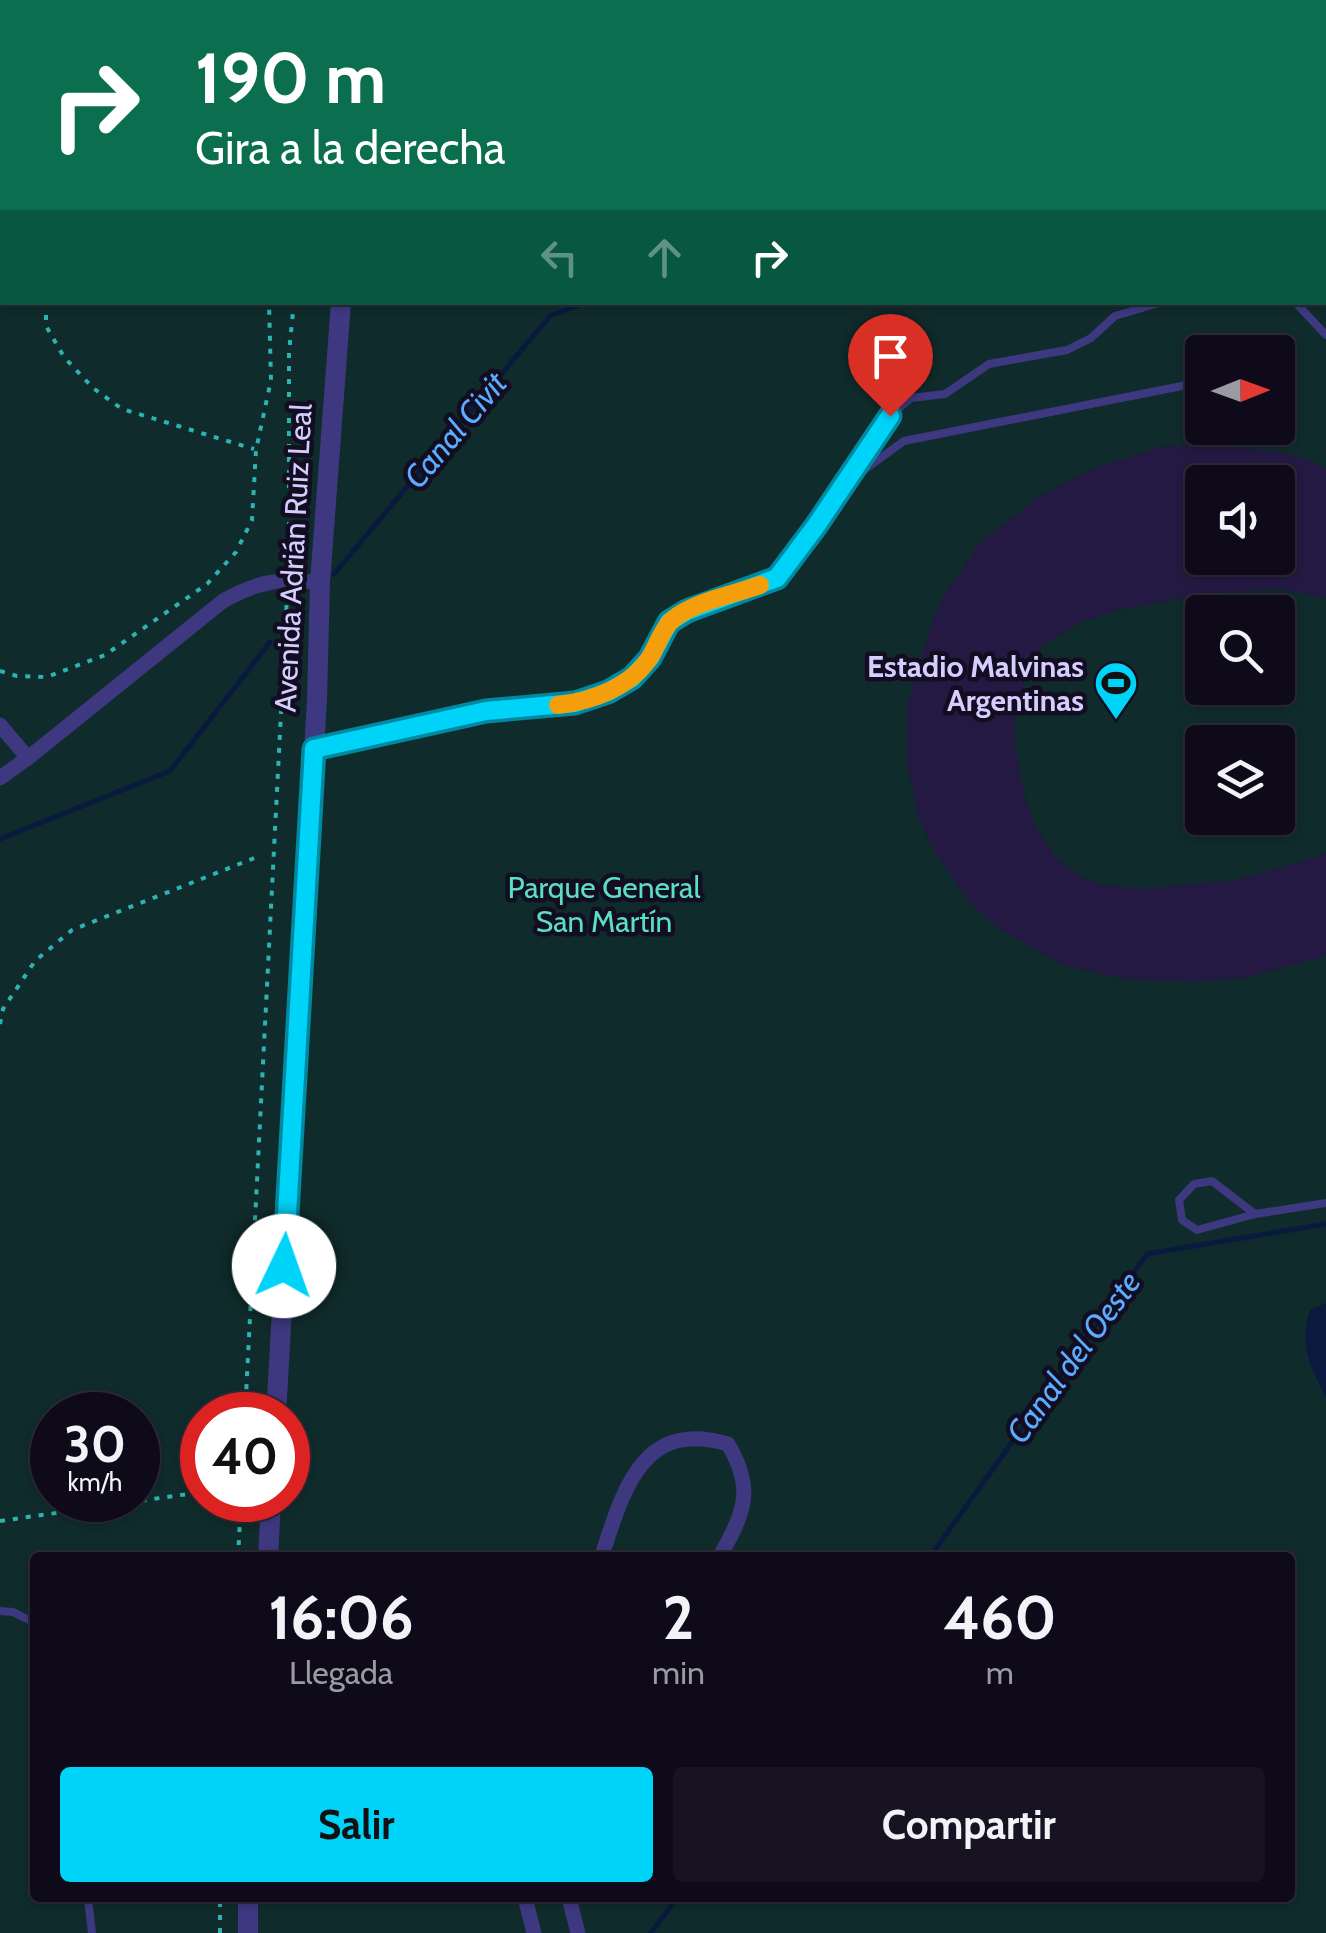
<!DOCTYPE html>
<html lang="es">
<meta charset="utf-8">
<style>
:root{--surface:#0e0a19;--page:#171322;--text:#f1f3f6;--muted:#9b9aa2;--line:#2e2b38;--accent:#00d3f8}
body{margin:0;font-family:Cabin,sans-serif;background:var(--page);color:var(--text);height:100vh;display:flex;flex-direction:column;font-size:38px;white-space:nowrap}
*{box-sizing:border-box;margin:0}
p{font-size:32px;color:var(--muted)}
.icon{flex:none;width:55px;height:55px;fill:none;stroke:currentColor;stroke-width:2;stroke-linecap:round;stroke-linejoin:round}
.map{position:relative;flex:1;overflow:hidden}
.drawer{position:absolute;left:30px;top:1552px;width:1265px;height:350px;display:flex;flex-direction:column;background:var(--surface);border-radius:10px;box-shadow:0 2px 8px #0004,0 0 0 2px var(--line)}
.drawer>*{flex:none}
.banner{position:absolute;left:0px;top:0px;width:1328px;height:305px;box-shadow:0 2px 8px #0004,0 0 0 2px var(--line);background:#0b6e4f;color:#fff;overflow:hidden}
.needle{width:65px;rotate:89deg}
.tools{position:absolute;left:1185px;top:335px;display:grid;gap:20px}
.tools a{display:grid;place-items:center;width:110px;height:110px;border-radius:10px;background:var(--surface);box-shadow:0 2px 8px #0004,0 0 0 2px var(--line);font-size:50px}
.speed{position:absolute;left:30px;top:1392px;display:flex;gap:20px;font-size:50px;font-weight:700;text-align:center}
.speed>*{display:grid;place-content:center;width:130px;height:130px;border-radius:50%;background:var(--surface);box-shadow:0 2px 8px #0004,0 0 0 2px var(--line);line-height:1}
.speed small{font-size:25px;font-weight:400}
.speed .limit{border:15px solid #d22;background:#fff;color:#111}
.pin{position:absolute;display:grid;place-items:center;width:85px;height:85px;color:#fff;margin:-102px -42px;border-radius:50% 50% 50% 0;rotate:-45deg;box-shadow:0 0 10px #0007}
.pin .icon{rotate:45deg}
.me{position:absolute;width:110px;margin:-55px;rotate:3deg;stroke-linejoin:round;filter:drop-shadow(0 0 8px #0008)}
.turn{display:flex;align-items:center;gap:35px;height:210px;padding:0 30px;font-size:45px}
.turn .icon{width:130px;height:130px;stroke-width:2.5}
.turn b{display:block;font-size:70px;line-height:85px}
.lanes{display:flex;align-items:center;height:95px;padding:0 30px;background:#0003;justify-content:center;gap:50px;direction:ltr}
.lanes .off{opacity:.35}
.eta{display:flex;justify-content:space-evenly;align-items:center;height:170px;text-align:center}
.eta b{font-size:60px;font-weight:700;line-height:70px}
.cta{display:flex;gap:20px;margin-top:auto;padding:20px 30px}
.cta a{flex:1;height:115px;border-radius:10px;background:var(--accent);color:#111;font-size:40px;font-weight:700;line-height:115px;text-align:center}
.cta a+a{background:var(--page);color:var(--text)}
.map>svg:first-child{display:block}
.green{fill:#102b2b;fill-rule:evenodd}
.water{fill:#091a3e}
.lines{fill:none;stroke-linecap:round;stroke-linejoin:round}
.stream{stroke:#091a3e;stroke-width:5}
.building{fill:#231942;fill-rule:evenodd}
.path{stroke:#2db3b2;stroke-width:4;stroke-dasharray:5 8;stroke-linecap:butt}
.service{stroke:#3e3881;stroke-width:8}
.minor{stroke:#3e3881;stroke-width:15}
.tertiary{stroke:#3e3881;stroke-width:20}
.route-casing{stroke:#0089a1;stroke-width:25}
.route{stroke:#00d3f8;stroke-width:18}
.slow{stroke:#f59e0b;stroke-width:18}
.labels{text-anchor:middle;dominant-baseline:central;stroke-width:9;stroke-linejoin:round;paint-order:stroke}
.street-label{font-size:30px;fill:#d6cdff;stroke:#120d21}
.poi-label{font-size:30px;font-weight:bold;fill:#d6cdff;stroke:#120d21;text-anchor:end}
.park-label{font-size:30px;fill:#59dfc4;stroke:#120d21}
.water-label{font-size:32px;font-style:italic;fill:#5babff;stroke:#120d21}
</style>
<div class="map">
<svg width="1326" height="1933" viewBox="0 0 1326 1933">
<rect width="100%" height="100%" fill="#120d21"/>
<path class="green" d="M0,0H1326V1933H0ZM2,2H1325V302H2ZM1202,352H1278V428H1202ZM1202,482H1278V558H1202ZM1202,612H1278V688H1202ZM1202,742H1278V818H1202ZM52,1415H138V1500H52ZM202,1415H288V1500H202ZM35,1558H1290V1898H35Z"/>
<path class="water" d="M1326,1303V1397C1309,1366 1299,1344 1310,1310Z"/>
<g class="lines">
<path class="stream" d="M1170,0L1172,2
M968,2L974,0
M1325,261L1326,264
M334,574L550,316L587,302
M0,839L170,771L270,642
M929,1558L1147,1254L1326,1224
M651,1933L677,1898"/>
</g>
<path class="building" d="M1202,445L1274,451L1309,459L1326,468V598L1280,589L1208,593L1115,611L1082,622L1055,637L1042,647L1026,674L1015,721V747L1026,800L1035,826L1058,860L1085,879L1103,885L1140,889L1237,880L1326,854V956L1245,978L1192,982L1124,979L1062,965L995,926L969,902L931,846L918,816L907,762V707L932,621L946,591L981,542L1038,497L1095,468L1165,446ZM1202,482H1278V558H1202Z"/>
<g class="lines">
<path class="path" d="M55,2V0
M245,2L247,0
M350,2L353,0
M453,2L455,0
M0,205L2,196
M46,302V326L64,357L93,388L122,409L254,449
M289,566V352L294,302
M0,671L17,676L47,677L105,655L207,584L236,552L252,520L256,450L271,380L269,302
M0,1024L3,1009L35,961L72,930L257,857
M245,1415L287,596
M0,1521L202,1492
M238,1558L241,1500
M220,1933V1898"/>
<path class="service" d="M1295,302L1326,335
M849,479L890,416L911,398L945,394L989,364L1067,350L1091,338L1115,316L1162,302
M318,748L486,711L575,703L608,692L632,678L650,658L669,622L687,611L777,579L846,483L904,441L1202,382
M1255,1214L1212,1181L1194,1184L1179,1200L1182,1220L1197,1230L1255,1214L1326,1203
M0,1611L13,1612L35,1623
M88,1898L92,1933"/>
<path class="minor" d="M0,725L28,758
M0,778L28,758L223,601C260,580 279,579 320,582
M601,1558C623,1492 641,1418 728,1444C756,1491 743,1514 719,1558
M525,1898L534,1933
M569,1898L578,1933"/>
<path class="tertiary" d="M490,2L492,0
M276,1415L317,700L320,582L341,302
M268,1558L271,1500
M248,1898V1933"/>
</g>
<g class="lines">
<g class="route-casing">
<path id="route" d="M284,1266L314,749L486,711L575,703L608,692L632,678L650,658L669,622L687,611L777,578L816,526L890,416"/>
</g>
<use href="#route" class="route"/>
<path class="slow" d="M558,705C594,701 633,686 652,654C658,643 663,628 672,620C695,601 733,595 760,585"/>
</g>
<defs>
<g id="stadium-pin" transform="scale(2.25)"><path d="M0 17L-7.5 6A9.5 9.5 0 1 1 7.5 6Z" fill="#00d3f8" stroke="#120d21"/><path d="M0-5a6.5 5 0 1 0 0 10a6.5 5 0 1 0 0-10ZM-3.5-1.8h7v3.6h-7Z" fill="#111"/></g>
</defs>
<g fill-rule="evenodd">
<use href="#stadium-pin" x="1116" y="683"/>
</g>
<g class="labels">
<g class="street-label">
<text transform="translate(293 558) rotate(-87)">Avenida Adrián Ruiz Leal</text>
</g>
<g class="poi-label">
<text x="1084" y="666">Estadio Malvinas<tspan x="1084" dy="34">Argentinas</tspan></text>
</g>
<g class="park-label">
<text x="604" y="887">Parque General<tspan x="604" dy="34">San Martín</tspan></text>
</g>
<g class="water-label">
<text transform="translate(455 430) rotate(-50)">Canal Civit</text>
<text transform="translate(1073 1357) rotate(-54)">Canal del Oeste</text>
</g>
</g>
</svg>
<div class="tools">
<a><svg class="needle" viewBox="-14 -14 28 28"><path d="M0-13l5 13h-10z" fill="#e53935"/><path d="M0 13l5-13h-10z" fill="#9b9aa2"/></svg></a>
<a><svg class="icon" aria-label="sound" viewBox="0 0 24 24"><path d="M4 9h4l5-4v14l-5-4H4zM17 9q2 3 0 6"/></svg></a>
<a><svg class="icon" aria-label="search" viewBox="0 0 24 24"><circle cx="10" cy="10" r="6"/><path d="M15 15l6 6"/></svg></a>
<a><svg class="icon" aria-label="layers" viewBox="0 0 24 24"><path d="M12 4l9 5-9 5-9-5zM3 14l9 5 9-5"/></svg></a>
</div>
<div class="speed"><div>30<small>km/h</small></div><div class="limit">40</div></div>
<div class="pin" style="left:890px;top:416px;background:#d93025"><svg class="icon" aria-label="arrive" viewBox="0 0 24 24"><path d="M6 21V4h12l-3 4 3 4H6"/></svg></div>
<svg class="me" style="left:284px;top:1266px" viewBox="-20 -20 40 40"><circle r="19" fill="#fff"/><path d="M0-13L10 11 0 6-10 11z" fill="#00d3f8"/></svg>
<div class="banner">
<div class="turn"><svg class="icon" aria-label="right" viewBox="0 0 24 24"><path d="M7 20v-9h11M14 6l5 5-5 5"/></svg><div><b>190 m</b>Gira a la derecha</div></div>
<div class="lanes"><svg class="icon off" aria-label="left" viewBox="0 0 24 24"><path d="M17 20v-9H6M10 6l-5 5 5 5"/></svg><svg class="icon off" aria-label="ahead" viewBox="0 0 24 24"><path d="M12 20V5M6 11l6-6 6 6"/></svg><svg class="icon" aria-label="right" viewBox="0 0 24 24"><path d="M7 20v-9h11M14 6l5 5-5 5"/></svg></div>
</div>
<section class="drawer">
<div class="eta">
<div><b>16:06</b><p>Llegada</p></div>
<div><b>2</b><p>min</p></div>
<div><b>460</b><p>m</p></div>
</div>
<div class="cta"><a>Salir</a><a>Compartir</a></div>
</section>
</div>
